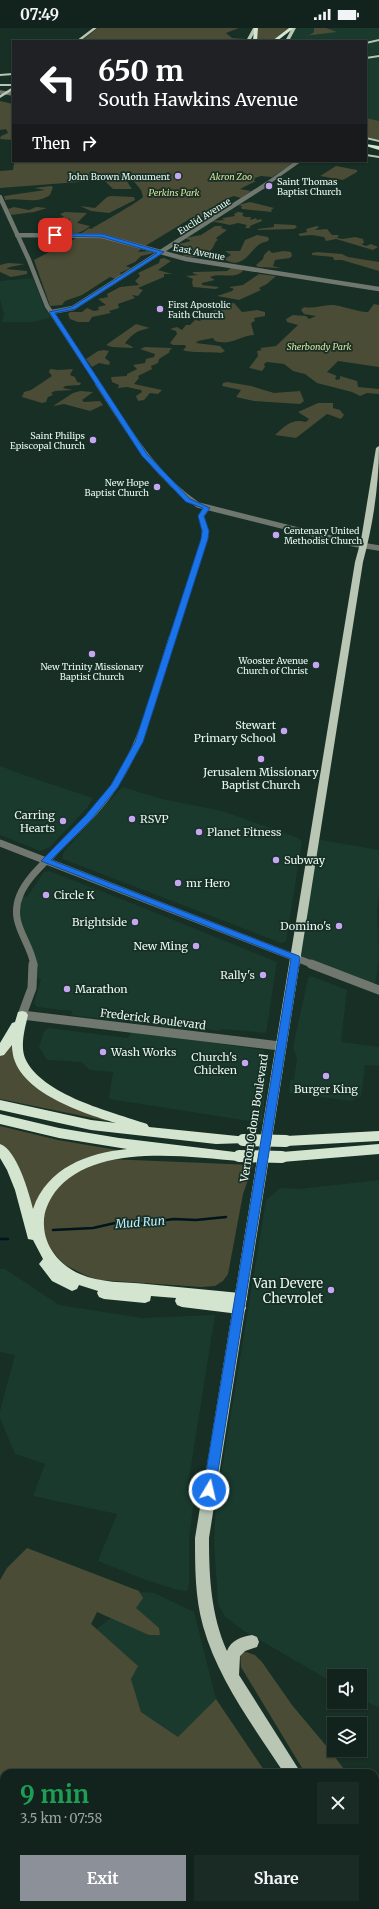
<!DOCTYPE html>
<meta charset="utf-8">
<style>
:root{--surface:#11231c;--page:#1a2b25;--text:#f1f3f6;--muted:#9ca4a3;--line:#30403b;--accent:#8c9099}
body{margin:0;font-family:Merriweather,serif;background:var(--page);color:var(--text);height:100vh;display:flex;flex-direction:column;font-size:15px;white-space:nowrap}
*{box-sizing:border-box;margin:0}
p{font-size:13px;color:var(--muted)}
.icon{flex:none;width:22px;height:22px;fill:none;stroke:currentColor;stroke-width:2;stroke-linecap:round;stroke-linejoin:round}
.map{position:relative;flex:1;overflow:hidden}
.details{position:absolute;left:0px;top:1741px;width:379px;height:140px;display:flex;flex-direction:column;background:var(--surface);border-radius:12px 12px 0 0;box-shadow:0 1px 3px #0004,0 0 0 1px var(--line)}
.details>*{flex:none}
.hud{position:absolute;left:12px;top:12px;width:355px;height:122px;border-radius:0px;box-shadow:0 1px 3px #0004,0 0 0 1px var(--line);background:#202124;color:#fff;overflow:hidden}
.buttons{position:absolute;left:327px;top:1641px;display:grid;gap:8px}
.buttons a{display:grid;place-items:center;width:40px;height:40px;border-radius:0px;background:var(--surface);box-shadow:0 1px 3px #0004,0 0 0 1px var(--line);font-size:20px}
.pin{position:absolute;display:grid;place-items:center;width:34px;height:34px;color:#fff;margin:-17px;border-radius:8px;box-shadow:0 2px 6px #0006}
.me{position:absolute;width:44px;margin:-22px;rotate:9deg;stroke-linejoin:round;filter:drop-shadow(0 0 3px #0008)}
.turn{display:flex;align-items:center;gap:14px;height:84px;padding:0 20px;font-size:18px}
.turn .icon{width:52px;height:52px;stroke-width:2.5}
.turn b{display:block;font-size:28px;line-height:34px}
.then{display:flex;align-items:center;height:38px;padding:0 20px;background:#0003;gap:8px;font-size:15px}
.round{display:grid;place-items:center;flex:none;width:42px;height:42px;border-radius:0px;background:var(--page)}
.headline{display:flex;align-items:center;justify-content:space-between;height:68px;padding:0 20px}
h1{font-size:24px;font-weight:700;line-height:30px;color:#1e9e55}
.cta{display:flex;gap:8px;margin-top:auto;padding:8px 20px}
.cta a{flex:1;height:46px;border-radius:0px;background:var(--accent);color:#fff;font-size:16px;font-weight:700;line-height:46px;text-align:center}
.cta a+a{background:var(--page);color:var(--text)}
.status{display:flex;justify-content:space-between;align-items:center;height:28px;padding:0 20px;background:var(--surface);direction:ltr}
.status svg{height:11px;fill:currentColor}
.map>svg:first-child{display:block}
.built{fill:#1a3a2e}
.green{fill:#4a4c36}
.lines{fill:none;stroke-linecap:round;stroke-linejoin:round}
.stream{stroke:#00151c;stroke-width:2.5}
.minor-far4{stroke:#70776e;stroke-width:3.5}
.minor-far3{stroke:#70776e;stroke-width:4.5}
.minor-far2{stroke:#70776e;stroke-width:5.5}
.minor-far1{stroke:#70776e;stroke-width:7}
.minor{stroke:#70776e;stroke-width:9}
.major{fill:#b8c6b3;fill-rule:evenodd}
.highway{fill:#d4e5cf;fill-rule:evenodd}
.highway-bridge{stroke:#d4e5cf;stroke-width:12}
.route{fill:#1a73e8;stroke:#114b97}
.poi-dot{fill:#c6a6f0;stroke:#172f25;stroke-width:1.5}
.labels{text-anchor:middle;dominant-baseline:central;stroke-width:3.5;stroke-linejoin:round;paint-order:stroke}
.far-poi-label{font-size:9px;fill:#e9f8f1;stroke:#172f25;text-anchor:end}
.far-park-label{font-size:9px;font-style:italic;fill:#dee19e;stroke:#172f25}
.far-street-label{font-size:9px;fill:#e9f8f1;stroke:#172f25}
.poi-label{font-size:11px;fill:#e9f8f1;stroke:#172f25;text-anchor:end}
.street-label{font-size:11px;fill:#e9f8f1;stroke:#172f25}
.water-label{font-size:12px;font-style:italic;fill:#beedfd;stroke:#172f25}
.near-poi-label{font-size:13px;fill:#e9f8f1;stroke:#172f25;text-anchor:end}
</style>
<div class="status"><b>07:49</b><svg viewBox="0 0 49 12"><path d="M0 12V9h3v3zM5 12V6h3v6zM10 12V3h3v9zM15 12V0h3v12zM26 1h20v11H26zM47 4h2v5h-2z"/></svg></div>
<div class="map">
<svg width="379" height="1881" viewBox="0 0 379 1881">
<rect width="100%" height="100%" fill="#172f25"/>
<path class="built" d="M296,0H379V26L366,29V13H290Z
M379,28V112L366,109V30Z
M33,250L45,281L51,290L32,294H2L4,286L0,272V253Z
M0,738L24,747L93,770L87,780L50,819L40,823L0,807Z
M122,759L162,771L222,783L298,810L302,814L286,913L281,915L63,831L62,828L65,822Z
M315,811L379,822V866L377,884L379,929L376,952L372,959L296,930Z
M49,843L134,876L277,934L266,1005L221,1001L219,1003L196,999L183,1001L71,987L72,983L37,979L34,975L41,951L37,950L35,931L19,885L23,868L27,869L44,844Z
M311,948L347,962L341,1014L379,1019V1038L365,1037L361,1068L351,1073L290,1065L289,1063L290,1052L294,1051L297,1031L293,1019L308,950Z
M49,1000L128,1010L132,1003L263,1022L269,1031L262,1095L109,1071L113,1044L90,1042L81,1034L47,1032L39,1019L44,1003Z
M379,1152V1680L360,1670V1648H334V1655L244,1603L225,1589L218,1576L214,1514L216,1477L266,1172L280,1160L300,1161Z
M0,1241H5L59,1277L142,1290L215,1287L187,1463L195,1466L189,1510V1555L187,1563L177,1562L146,1552L98,1533L117,1486L33,1468L45,1436L15,1426L0,1390V1383L15,1327L0,1324Z
M142,1564L154,1565L194,1584L216,1671L178,1709L141,1684L131,1651L97,1601Z"/>
<path class="green" d="M98,0H239L226,5L232,10L246,11L245,13H81Z
M258,0H289L272,13H256Z
M314,0H326L337,4L304,8L310,7L314,4Z
M0,73L13,76V112L0,111L1,108L8,105L6,101L0,102Z
M366,90L379,93V112L366,109Z
M39,133H293L295,134L272,149L261,148L255,150L254,153H256L240,161L251,163L241,170L234,168L226,171V174L216,176L219,178L218,181C211,185 201,193 193,189L142,220L138,224L150,223L154,225L141,228L135,234L126,238L131,240L120,245L121,247L115,251L110,249L82,267L65,273L62,277L50,278L48,272L34,232L80,208L79,207L89,200L91,201C99,196 140,173 143,169L141,162L131,150L0,160V143L13,142L14,135Z
M336,138L357,142V144L343,152L320,148Z
M126,152L132,161H113L105,153Z
M51,158L53,159L50,167C35,177 22,169 5,172L4,168L45,162L34,160Z
M111,168L134,169L135,172L109,185L91,183L80,178L95,180L107,169Z
M250,174L274,180L271,182L272,184L242,181L241,180L242,178L238,177Z
M14,179L29,182L36,179L47,180L34,184L11,187L8,181Z
M230,182L244,185L242,187L245,189H251L250,192L256,190L257,192L261,191L262,193L250,198V200H245L247,197L238,195L230,197L211,193L225,192L222,191L223,190L235,188L234,186L238,184Z
M65,184L87,185L77,195L90,198C83,204 74,208 66,203L70,198V191L58,189H64L60,186Z
M274,196L295,197L297,199L294,201L258,202V201L274,199Z
M215,198H222L221,200L227,202L216,210L218,212C214,214 215,218 211,222C204,230 192,230 183,228L185,224L177,219L179,216L191,213L185,210L201,207Z
M317,198L319,199L315,202L327,201L332,207H339L337,210L343,211L355,209L363,211L364,215L361,216L366,218L371,216L378,219L373,222L336,211L326,213L324,209L312,207L300,208L298,206L307,204L306,201Z
M257,207L268,209L269,212C267,214 263,214 260,216C250,222 243,243 224,231L231,227L225,223H240L245,212Z
M269,222L272,225L284,223L291,224L292,228L290,230L275,232L273,238L281,240L258,239L256,237L263,231L264,227Z
M317,224L342,226L348,229L379,234V243L342,232H334L333,229L312,227V225Z
M164,230L171,233L158,242L172,246H164V249L138,260L143,262L138,268L132,267L135,270L118,276L119,280L109,283L111,285L92,289L89,294H78L70,291L68,286L70,284H82L87,280L94,283L99,282L98,279L106,277L98,271L108,269L107,266L120,259L139,257L135,253L140,248L138,245L159,235L160,231Z
M8,235L25,236L10,239L6,241L27,243V246L11,249L0,244V237Z
M231,240L242,242L243,243C234,252 221,244 210,249L215,252L202,255V257L219,259L216,261L193,259L192,254L193,251L186,248L198,247L192,245L194,244L227,243Z
M259,246L276,248L267,256L259,260L261,262L239,272L217,268L232,263L234,261L229,259L243,257Z
M234,275L242,284L257,282L265,284V288L254,290L255,293L251,295L254,307C238,308 233,318 215,313L213,310L198,313L196,315L220,318L225,323L221,325C212,324 188,325 183,322L186,319L185,317H173L170,315L177,306L176,303L170,301L177,299L182,302L186,297H190L195,292L201,293L197,288L200,285C212,287 222,276 234,275Z
M374,276L379,277V339L338,333L327,344L337,348L335,350L336,352L340,351V348L357,353L358,359L379,361V366L367,365L360,368L352,364L317,355L305,346L293,343L284,336L267,334L264,336L265,339L262,343L249,340L258,328L257,323L262,322L260,320L276,318L298,297L287,294L286,291L293,287L306,288L309,291L316,288L304,286L301,282L304,279C314,281 322,277 331,277C337,276 358,284 368,284Z
M136,296L150,300C136,303 134,305 125,315L133,319L132,320L112,319L106,317Z
M145,319L172,320L169,323L170,324L159,331L158,335L151,338L152,341L138,348L139,350L134,356L162,362L158,366L150,365L144,372L138,373L136,368L142,364L141,362L127,359L118,360L119,357L112,354L111,349L127,348V346L137,341L133,337L145,335L146,331L154,329L155,326L140,321Z
M104,322L109,323L105,330L110,334L109,337L99,335L92,339L86,331L98,323Z
M50,341L58,342L73,341L70,347L75,349L77,354L81,355L80,357L65,358L63,360L73,362L55,363L51,365L53,367L48,369L46,374L42,375L22,369L24,364L31,362L52,348L49,344Z
M227,354L251,358L274,365L300,363L304,373L300,376L254,373L236,369L241,362L222,358L223,355Z
M80,363L93,364L82,372L84,374L100,373L103,377L90,383L64,376L53,378L73,365Z
M318,375H333V380L340,382L344,387L341,391L327,386L296,410L275,407C285,398 292,390 306,394L309,391L298,384Z
M12,1015V1025L20,1042L112,1092V1094L0,1071V1027Z
M0,1098L58,1112L117,1122V1124C92,1130 59,1135 45,1161C40,1170 37,1181 33,1190L0,1116Z
M108,1131L253,1137L243,1166L228,1246L223,1253L215,1258L201,1259L100,1252L87,1248L65,1237L59,1231L48,1217L42,1195L48,1170L78,1141Z
M27,1520L139,1563L143,1570L136,1580L159,1600L160,1607H149L97,1584L91,1596L138,1638L131,1651L141,1684L178,1709L216,1671L266,1745H4V1877H77L79,1881H0V1552L7,1540Z
M240,1622L255,1627L262,1634L292,1677L328,1720L347,1745H305L241,1639Z
M375,1785L379,1788V1881H354L353,1877H375Z
M106,1877H312L311,1881H109Z"/>
<g class="lines">
<path class="stream" d="M53,1202L93,1200L115,1195L129,1197L174,1191L196,1192L226,1189
M0,1211H8"/>
<path class="minor-far4" d="M0,64L13,66
M265,157L299,133"/>
<path class="minor-far3" d="M0,169L29,232L47,278L99,357
M17,207L102,208L186,231L379,261
M52,284L73,280L267,156"/>
<path class="minor-far2" d="M98,356C127,400 153,447 198,477L354,516L379,520
M172,611L204,511L206,503L201,488L207,480"/>
<path class="minor-far1" d="M0,815L314,937
M34,937C30,912 8,895 20,867C26,852 41,838 52,827C73,805 99,783 115,757C144,713 156,660 172,610"/>
<path class="minor" d="M33,936L32,960L22,987L280,1018
M311,936L379,962"/>
<path class="major" d="M93,0H97L80,13H76Z
M253,0H257L250,13H246Z
M292,0H296L289,13H285Z
M379,11V13L366,16V14Z
M379,27V29L366,31V29Z
M13,45V47L0,48V46Z
M0,56H13V58H0Z
M13,59V62L0,70V67Z
M366,109L379,112V114L366,111Z
M366,126L379,128V130L366,128Z
M379,418C379,457 373,497 363,534L209,1510C209,1549 211,1587 227,1623C231,1612 241,1609 252,1607L257,1609L259,1614L257,1619L245,1623L240,1628L239,1647L301,1745H284C254,1699 218,1652 203,1598C195,1570 195,1539 195,1510L355,534L361,512L376,420Z
M336,1877H352L353,1881H337Z"/>
<path class="highway" d="M254,0H258L257,13H253Z
M289,0H294L277,13H272Z
M366,116L379,118V122L366,118Z
M22,983L26,984L28,987C25,1000 20,1017 25,1030C41,1067 112,1084 147,1096L149,1099L247,1109L249,1112L247,1115L216,1116L91,1102L0,1082V1072L91,1092L116,1095C80,1084 11,1062 12,1017L4,1027L0,1028V1015L12,995L15,994L18,984Z
M0,1086L59,1100L119,1110L243,1125L245,1128L243,1131L239,1133C185,1128 92,1115 55,1164C48,1174 43,1185 44,1198C45,1220 61,1238 80,1246C100,1255 125,1254 146,1256C178,1259 209,1262 240,1265L245,1267L247,1271L243,1276L246,1280L244,1284L239,1286L182,1279L177,1277L175,1273L176,1270L151,1268L150,1273L145,1275L104,1271L99,1269L97,1265L98,1263L79,1257L77,1261L72,1263L52,1253L39,1236L43,1231L33,1212L28,1211L27,1207L15,1162L7,1142L0,1130V1116C17,1122 29,1165 33,1181C47,1140 87,1125 127,1121L59,1110L0,1096Z
M379,1103V1113L286,1118L282,1116L280,1113L282,1110L286,1108Z
M379,1116V1126L282,1134L278,1132L276,1129L278,1126L282,1124Z"/>
<path class="highway-bridge" d="M243,1112L286,1113
M239,1128L282,1129"/>
</g>
<path class="route" d="M53,206H102L164,224L75,281L55,285L147,426L190,471L210,480L204,488L209,503L208,511L143,714L118,759L91,792L51,832L299,928L300,930L215,1462L213,1466L209,1468L205,1466L203,1462L291,931L41,833L85,788L111,757L135,714L201,511L202,503L198,488L203,480L186,474L142,428L49,284L72,279L157,225L102,209L55,208Z"/>
<g class="poi-dot">
<circle cx="178" cy="148" r="4"/>
<circle cx="269" cy="158" r="4"/>
<circle cx="160" cy="281" r="4"/>
<circle cx="93" cy="412" r="4"/>
<circle cx="157" cy="459" r="4"/>
<circle cx="276" cy="507" r="4"/>
<circle cx="92" cy="626" r="4"/>
<circle cx="316" cy="637" r="4"/>
<circle cx="284" cy="703" r="4"/>
<circle cx="261" cy="731" r="4"/>
<circle cx="132" cy="791" r="4"/>
<circle cx="63" cy="793" r="4"/>
<circle cx="199" cy="804" r="4"/>
<circle cx="276" cy="832" r="4"/>
<circle cx="178" cy="855" r="4"/>
<circle cx="46" cy="867" r="4"/>
<circle cx="135" cy="894" r="4"/>
<circle cx="339" cy="898" r="4"/>
<circle cx="196" cy="918" r="4"/>
<circle cx="263" cy="947" r="4"/>
<circle cx="67" cy="961" r="4"/>
<circle cx="103" cy="1024" r="4"/>
<circle cx="245" cy="1035" r="4"/>
<circle cx="326" cy="1048" r="4"/>
<circle cx="331" cy="1262" r="4"/>
</g>
<g class="labels">
<g class="far-poi-label">
<text x="170" y="148">John Brown Monument</text>
<text x="277" y="153" text-anchor="start">Saint Thomas<tspan x="277" dy="10">Baptist Church</tspan></text>
<text x="168" y="276" text-anchor="start">First Apostolic<tspan x="168" dy="10">Faith Church</tspan></text>
<text x="85" y="407">Saint Philips<tspan x="85" dy="10">Episcopal Church</tspan></text>
<text x="149" y="454">New Hope<tspan x="149" dy="10">Baptist Church</tspan></text>
<text x="284" y="502" text-anchor="start">Centenary United<tspan x="284" dy="10">Methodist Church</tspan></text>
<text x="308" y="632">Wooster Avenue<tspan x="308" dy="10">Church of Christ</tspan></text>
<text x="92" y="638" text-anchor="middle">New Trinity Missionary<tspan x="92" dy="10">Baptist Church</tspan></text>
</g>
<g class="far-park-label">
<text x="231" y="148">Akron Zoo</text>
<text x="174" y="164">Perkins Park</text>
<text x="319" y="318">Sherbondy Park</text>
</g>
<g class="far-street-label">
<text transform="translate(204 188) rotate(-32)">Euclid Avenue</text>
<text transform="translate(199 224) rotate(11)">East Avenue</text>
</g>
<g class="poi-label">
<text x="276" y="697">Stewart<tspan x="276" dy="13">Primary School</tspan></text>
<text x="261" y="744" text-anchor="middle">Jerusalem Missionary<tspan x="261" dy="13">Baptist Church</tspan></text>
<text x="55" y="787">Carring<tspan x="55" dy="13">Hearts</tspan></text>
<text x="140" y="791" text-anchor="start">RSVP</text>
<text x="207" y="804" text-anchor="start">Planet Fitness</text>
<text x="284" y="832" text-anchor="start">Subway</text>
<text x="186" y="855" text-anchor="start">mr Hero</text>
<text x="54" y="867" text-anchor="start">Circle K</text>
<text x="127" y="894">Brightside</text>
<text x="331" y="898">Domino's</text>
<text x="188" y="918">New Ming</text>
<text x="255" y="947">Rally's</text>
<text x="75" y="961" text-anchor="start">Marathon</text>
<text x="111" y="1024" text-anchor="start">Wash Works</text>
<text x="237" y="1029">Church's<tspan x="237" dy="13">Chicken</tspan></text>
<text x="326" y="1061" text-anchor="middle">Burger King</text>
</g>
<g class="street-label">
<text transform="translate(153 991) rotate(7)">Frederick Boulevard</text>
<text transform="translate(254 1090) rotate(-81)">Vernon Odom Boulevard</text>
</g>
<g class="water-label">
<text transform="translate(140 1194) rotate(-4)">Mud Run</text>
</g>
<g class="near-poi-label">
<text x="323" y="1255">Van Devere<tspan x="323" dy="15">Chevrolet</tspan></text>
</g>
</g>
</svg>
<div class="buttons">
<a><svg class="icon" aria-label="sound" viewBox="0 0 24 24"><path d="M4 9h4l5-4v14l-5-4H4zM17 9q2 3 0 6"/></svg></a>
<a><svg class="icon" aria-label="layers" viewBox="0 0 24 24"><path d="M12 4l9 5-9 5-9-5zM3 14l9 5 9-5"/></svg></a>
</div>
<div class="pin" style="left:55px;top:207px;background:#d93025"><svg class="icon" aria-label="arrive" viewBox="0 0 24 24"><path d="M6 21V4h12l-3 4 3 4H6"/></svg></div>
<svg class="me" style="left:209px;top:1462px" viewBox="-20 -20 40 40"><circle r="17" fill="#1a73e8" stroke="#fff" stroke-width="3"/><path d="M0-11L8 9 0 5-8 9z" fill="#fff"/></svg>
<div class="hud">
<div class="turn"><svg class="icon" aria-label="left" viewBox="0 0 24 24"><path d="M17 20v-9H6M10 6l-5 5 5 5"/></svg><div><b>650 m</b>South Hawkins Avenue</div></div>
<div class="then">Then<svg class="icon" aria-label="right" viewBox="0 0 24 24"><path d="M7 20v-9h11M14 6l5 5-5 5"/></svg></div>
</div>
<section class="details">
<div class="headline"><div><h1>9 min</h1><p>3.5 km · 07:58</p></div><a class="round"><svg class="icon" aria-label="close" viewBox="0 0 24 24"><path d="M6 6l12 12M18 6L6 18"/></svg></a></div>
<div class="cta"><a>Exit</a><a>Share</a></div>
</section>
</div>
